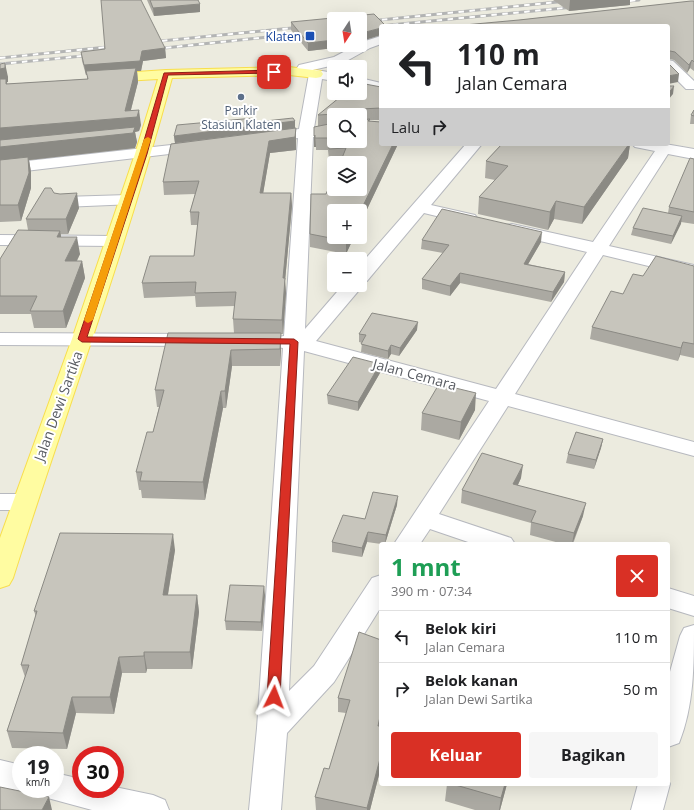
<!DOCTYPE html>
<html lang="id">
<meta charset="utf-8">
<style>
:root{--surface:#fff;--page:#f6f6f6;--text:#202124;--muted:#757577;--line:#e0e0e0;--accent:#d93025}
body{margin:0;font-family:"Open Sans",sans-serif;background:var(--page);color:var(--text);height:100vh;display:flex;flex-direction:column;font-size:15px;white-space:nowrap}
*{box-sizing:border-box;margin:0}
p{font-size:13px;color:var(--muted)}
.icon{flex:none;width:22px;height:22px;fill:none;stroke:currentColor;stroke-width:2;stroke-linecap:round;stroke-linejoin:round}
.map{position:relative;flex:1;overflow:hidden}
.details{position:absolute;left:379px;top:542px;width:291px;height:244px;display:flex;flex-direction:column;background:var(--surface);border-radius:4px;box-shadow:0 4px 16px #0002}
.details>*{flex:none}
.top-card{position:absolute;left:379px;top:24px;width:291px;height:122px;border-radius:4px;box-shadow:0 4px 16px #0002;background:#fff;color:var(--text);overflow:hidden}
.needle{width:26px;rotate:192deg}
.buttons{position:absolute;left:327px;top:12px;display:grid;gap:8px}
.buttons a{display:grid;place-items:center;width:40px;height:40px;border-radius:4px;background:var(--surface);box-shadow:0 4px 16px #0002;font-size:20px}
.speed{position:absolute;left:12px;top:746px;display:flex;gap:8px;font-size:20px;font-weight:700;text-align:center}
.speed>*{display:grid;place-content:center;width:52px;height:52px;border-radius:50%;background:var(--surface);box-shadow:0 4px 16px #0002;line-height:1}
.speed small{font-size:10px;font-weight:400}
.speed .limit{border:6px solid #d22;background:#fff;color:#111}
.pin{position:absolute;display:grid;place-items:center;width:34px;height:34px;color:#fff;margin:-17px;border-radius:8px;box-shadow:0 2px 6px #0006}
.me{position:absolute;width:44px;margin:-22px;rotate:3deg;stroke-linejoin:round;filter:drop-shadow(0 0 3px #0008)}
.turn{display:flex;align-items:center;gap:14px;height:84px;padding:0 12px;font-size:18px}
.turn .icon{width:52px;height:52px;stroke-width:2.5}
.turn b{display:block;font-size:28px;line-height:34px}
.then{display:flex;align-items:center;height:38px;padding:0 12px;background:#0003;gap:8px;font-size:15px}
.round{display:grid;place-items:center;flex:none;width:42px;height:42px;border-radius:4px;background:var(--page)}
.headline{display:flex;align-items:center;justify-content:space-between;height:68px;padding:0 12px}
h1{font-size:24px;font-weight:700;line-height:30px;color:#1e9e55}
.button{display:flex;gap:8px;margin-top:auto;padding:8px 12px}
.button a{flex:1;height:46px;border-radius:4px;background:var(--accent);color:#fff;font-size:16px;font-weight:700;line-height:46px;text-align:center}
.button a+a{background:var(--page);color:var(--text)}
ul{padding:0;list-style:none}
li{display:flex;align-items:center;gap:12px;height:52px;padding:0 12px;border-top:1px solid var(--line)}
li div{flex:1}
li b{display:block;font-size:15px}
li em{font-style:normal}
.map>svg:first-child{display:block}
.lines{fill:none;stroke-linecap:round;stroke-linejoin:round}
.minor-casing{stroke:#b7b9bf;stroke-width:2}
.major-casing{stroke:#f8de4d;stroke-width:2}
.minor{fill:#fff;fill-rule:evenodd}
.major{fill:#fffca1;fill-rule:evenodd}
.rail-casing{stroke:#b3b4b4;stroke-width:3}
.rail{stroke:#fff;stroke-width:2;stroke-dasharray:5.5;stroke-linecap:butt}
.wall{fill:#aba9a2;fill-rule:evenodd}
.shaded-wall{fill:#8b8a84}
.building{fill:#c7c5bc;stroke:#8b8a84}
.route{fill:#d93025;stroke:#8d1f18}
.slow{fill:#f59e0b}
.transit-dot{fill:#1a4fb4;stroke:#fff;stroke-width:1.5}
.service-dot{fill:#5c6f8a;stroke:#fff;stroke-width:1.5}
.labels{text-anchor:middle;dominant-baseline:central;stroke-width:4;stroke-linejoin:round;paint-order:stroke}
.far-transit-label{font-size:12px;fill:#164399;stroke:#fff;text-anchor:end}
.far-service-label{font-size:12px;fill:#4e5e75;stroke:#fff}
.street-label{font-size:14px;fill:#585b61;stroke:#fff}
</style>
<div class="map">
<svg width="694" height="810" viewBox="0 0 694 810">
<rect width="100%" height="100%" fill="#ecebdf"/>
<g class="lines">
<g class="minor-casing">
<path id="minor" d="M381,36V44L370,48L343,63L304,72L299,71L297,68L299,65L334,57L357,45H360L362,42Z
M668,60L673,61L694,81V89H686L668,71Z
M316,70L334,73V81L322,79L314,128L334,126V134L313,137L305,329L343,285H360V265L466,144H482L431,205L475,215L478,219L475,223L469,224L424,213L367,281L361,282L362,285L360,289L316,341L496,389L587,252L506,233L503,229L506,225L512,224L593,242L655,151L635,147L632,144H665L694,149V159L668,154L609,246L694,265V277L603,255L515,394L694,442V456L508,406L439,514L511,538L515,544H474L430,529L420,544H394L489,401L304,351L289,691L314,666L372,578L381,575V607L334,682L287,733L281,810H249L257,728L283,348L272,346L269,342L272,338L284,336L298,138L266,142L261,141L259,138L261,135L266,134L299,129L309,74L311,71Z
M360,78L381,83V91L360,86Z
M198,142L203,144L206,147L203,150L0,174V164Z
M128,195L134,196L136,200L134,204L63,207L57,206L55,202L57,198L63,197Z
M0,235L114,236L120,237L123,241L120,245L114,246L0,245Z
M0,333L197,334L204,336L207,340L204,344L197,346L0,345Z
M0,494H24L33,496L36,502L33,508L24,510H0Z
M668,588L694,596V616L668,608Z
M694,625C694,665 694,706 679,743L668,747V679L680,636L684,628Z
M0,760L21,765V789H32L21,793L0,788Z
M55,773L81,779V789H115V787L153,795L165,800L169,810H92L44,797L40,789H55Z
M668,780L670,784L663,810H631L638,784H668Z"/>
</g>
<g class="major-casing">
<path id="major" d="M289,67L321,71L323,74L321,77L316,78L289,75L172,78C148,166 121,253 92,339C66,419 38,498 13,578L9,585L0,588V538L72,339L135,154L158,79L107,82L102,81L100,78L102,75L107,74L166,70Z"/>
</g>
<use href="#minor" class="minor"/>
<use href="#major" class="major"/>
<g class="rail-casing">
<path id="rail" d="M619,2L639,0
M360,22L577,0
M360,28L574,7
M151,42L302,27
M155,49L306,33
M0,58L117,46
M0,64L93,55"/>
</g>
<use href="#rail" class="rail"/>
</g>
<path class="wall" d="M147,0H198L200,12L154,16Z
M553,0H630V5L569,11Z
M694,1V71L690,68L687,73L674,60L519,20Z
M291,22L362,41L334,45H355L352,46L308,51L291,30Z
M165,48L166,58L143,61L141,71H137L138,82L131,110L141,125L139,131L135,132L137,142L135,148L29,160L31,172V188L21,221L0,222V64L8,77V82H7V84L87,79V75H86L82,61L81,52Z
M381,87V120H370V121L381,144H398L360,224V211L354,237L346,254L310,247V234L326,194L341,160H329L328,150H316V147H314V136L318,126V115ZM334,115H360V141H334Z
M694,110V124H690L691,115Z
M295,121V128H296V150L270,153L263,193H291L292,206L285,281L286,293L283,334H281V349L280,366H232L226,408H223L205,500L142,498L141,490H139L136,472L153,432L159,407H157L155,390L234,333L233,319L235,306L196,307L195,296L144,298L142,283L194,256L198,225H191L190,212L195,194L164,195L163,182L175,143L174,136L256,122Z
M502,144H630L628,158L582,224L554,219L548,230L478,214L479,197L495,180L485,178L486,161Z
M694,159V224L681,222L671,244L631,235L633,228L668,213L669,207Z
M54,193L79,208L68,234H61V237L80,254L77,261H82L85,278L66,328H34L31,314H0V259L28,230L26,219Z
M422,240L541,242L528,264L565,272L564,282L551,302L460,283L450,296L422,289V279L443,253L421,249Z
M694,266V358L680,355L678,361L590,339L592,327L623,294L643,276Z
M417,330L399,356L391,354L388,359L361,352L362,343L359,342V334Z
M380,373L358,411L328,404L327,395Z
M475,410L459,440L421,430L422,413Z
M603,439L601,448L594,469L566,463L568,454Z
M521,478L518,485L583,516L573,544H563L530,535L531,523L461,503L462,490Z
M397,505L385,544H381L367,542L362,557L332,552V542L365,519Z
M175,550L168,595H197L199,612L192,669H147L146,673H122L114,714L76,713L67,749L12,748L7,731L25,677L21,665L36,617L34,611Z
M265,595L262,631L226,630L225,621Z
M381,640V767L370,810H316L315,797L329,769L346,713L338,712V698Z
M447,784H507L500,810H475L445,801Z"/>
<path class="shaded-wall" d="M570,0H630V5L569,11Z
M200,4V12L154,16L153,8Z
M381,28V35L362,41L360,42V35L362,33Z
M334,40V45H355L352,46L308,51V43Z
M165,48L166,58L143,61L141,71H137L138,82L129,117L139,110L141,125L139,131L135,132L137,142L135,148L29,160L31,172V188L21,221L18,205L0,163V128L126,118L86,71L87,75H86L84,65L142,51Z
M692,60L690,68L687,73L689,65Z
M5,63L8,77V82H7L9,93L0,83V69Z
M679,74L678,82L668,84V76Z
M674,86L673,94L668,100V94Z
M295,121V128L175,143L174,136Z
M296,128V150L270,153L261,206L260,193L269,141Z
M315,135L316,147H314V136Z
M393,144H398L360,224V212Z
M629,144H630L628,158L582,224L584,207Z
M77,193L79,208L68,234L66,219Z
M291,193L292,206L285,281L286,293L283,334L282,320L283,278Z
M556,201L554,219L548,230L550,212Z
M682,216L681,224L671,244L673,236Z
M60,231L63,247L57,237Z
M542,232L541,242L523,273L524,264Z
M77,237L80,254L68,278L65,261Z
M348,237H354L346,254V241Z
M82,261L85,278L66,328L63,311Z
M565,272L564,282L551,302L553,292Z
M460,273V283L450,296V286Z
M418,322L417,330L399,356L400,348Z
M281,333V349L280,366V349Z
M683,342L680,355L678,361L681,348Z
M391,345V354L388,359V351Z
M231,350L232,366L226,408L225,391Z
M380,364V373L358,411V402Z
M221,391L223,408L205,500L203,482Z
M476,393L475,410L459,440L461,422Z
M603,439L601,448L594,469L596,460Z
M523,465L521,478L512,497L513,484Z
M398,496L397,505L385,544L386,535Z
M586,503L583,516L572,544L574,533Z
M368,532L367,542L362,557V548Z
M173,534L175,550L165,612L163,595Z
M264,586L265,595L262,631L261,622Z
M197,595L199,612L192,669L190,652Z
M144,652L147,669L146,673L144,656Z
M119,657L122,673L114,714L110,697Z
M72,697L76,713L67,749L63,733Z
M381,712V725L377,740L378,726Z
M381,755V767L370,810H367V808Z
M505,784H507L500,810H499L501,798Z
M49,797L52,810H42Z"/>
<path class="building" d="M101,0H141L165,48L142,51L140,61L84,65L81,52L105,49Z
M150,0H198L200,4L153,8Z
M691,1H694V62L692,60L689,65L675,52L670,51L668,52V26H453L519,20Z
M374,14L386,26H381V28L362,33L360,35V19H334V40L308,43L291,22Z
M5,63V68L0,69V64Z
M668,63L679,74L668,76V86H674L668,94Z
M136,68L125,111L139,110L137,117L0,128V79H6V84L88,79L86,71Z
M360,83L381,87V108L360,109L359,111V115H335V114L318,115L345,93H360Z
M694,110V116L691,115Z
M254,118L256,122L293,118L295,121L174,136L177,125Z
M370,119L368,121L381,122V144H393L360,212V211H334V237H348L346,241L310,234L311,194H326L334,176V189H360V163H340L346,148L329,149L328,138H315V135L314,136V127L334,123V141H360V120Z
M135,127L133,133L0,147V140Z
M296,128L295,137L269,141L260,193H291L283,278H285L282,320L233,319L236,292L195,293L196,282L142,283L150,256H194L199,212H190L199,181L163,182L171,144Z
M502,144H629L584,207L556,201L550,212L479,197L508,166L486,161Z
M28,157L29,173L18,205H0V160Z
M690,158L694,159V212L669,207Z
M45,188H51L54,193L60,194L77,193L66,219H26Z
M643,208L682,216L673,236L633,228Z
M442,209L542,232L524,264L565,272L553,292L460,273L450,286L422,279L449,245L422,240Z
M18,230L60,231L57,237H77L65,261H82L63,311H30L37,296H0V259Z
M656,256L694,266V344L683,342L681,348L592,327L611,291L623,294L633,274L643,276Z
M372,313L418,322L400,348L391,345L388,351L361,344L366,335L359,334Z
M168,333H281L280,349L231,350L225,391H221L203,482L140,481L142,472H136L147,432H153L164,390H155Z
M353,357L380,364L358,402L327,395Z
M439,384L476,393L461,422L422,413Z
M576,432L603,439L596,460L568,454Z
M482,453L523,465L513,484L586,503L574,533L531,522L536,511L462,490Z
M373,492L398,496L386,535L368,532L362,548L332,542L343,515L365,519Z
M60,533L173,534L163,595H197L190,652H144V656L119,657L110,697H72L63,733L7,731L29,665H21L37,611H34Z
M230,585L264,586L261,622L225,621Z
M359,632L381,640V712L378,726H381V755L367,808L315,797L324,768L329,769L350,700L338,698Z
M452,784H505L501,798Z
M0,787L49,797L42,810H0Z"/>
<path class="route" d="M274,70L276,72L275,73L168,75L147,154L87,337L294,339L298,342L280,697L278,700L274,702L269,700L267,697L290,344L82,342L78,339L140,154L164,73Z"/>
<path class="slow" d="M148,137L151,139L93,320L88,323L86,322L84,320L144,139Z"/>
<rect class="transit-dot" x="305" y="31" width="10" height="10" rx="2"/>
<circle class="service-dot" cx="241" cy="97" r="4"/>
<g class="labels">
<g class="far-transit-label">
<text x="301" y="36">Klaten</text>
</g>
<g class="far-service-label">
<text x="241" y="110">Parkir<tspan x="241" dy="14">Stasiun Klaten</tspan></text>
</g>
<g class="street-label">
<text transform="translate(415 374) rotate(15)">Jalan Cemara</text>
<text transform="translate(58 406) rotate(-70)">Jalan Dewi Sartika</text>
</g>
</g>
</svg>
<div class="buttons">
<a><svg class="needle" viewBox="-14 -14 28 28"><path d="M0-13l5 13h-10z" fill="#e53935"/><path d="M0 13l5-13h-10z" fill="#757577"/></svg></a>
<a><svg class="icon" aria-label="sound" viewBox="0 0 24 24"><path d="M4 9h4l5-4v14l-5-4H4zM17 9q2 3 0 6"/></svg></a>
<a><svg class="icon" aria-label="search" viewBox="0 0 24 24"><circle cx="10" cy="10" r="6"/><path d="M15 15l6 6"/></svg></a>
<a><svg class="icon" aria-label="layers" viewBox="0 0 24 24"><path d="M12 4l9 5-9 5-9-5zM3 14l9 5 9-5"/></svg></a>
<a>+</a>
<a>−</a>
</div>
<div class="speed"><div>19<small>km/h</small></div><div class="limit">30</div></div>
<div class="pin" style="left:274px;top:72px;background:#d93025"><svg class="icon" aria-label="arrive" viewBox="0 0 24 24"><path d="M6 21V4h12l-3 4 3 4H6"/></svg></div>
<svg class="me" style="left:274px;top:697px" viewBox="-20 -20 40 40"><path d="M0-17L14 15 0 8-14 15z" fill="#d93025" stroke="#fff" stroke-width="4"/></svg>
<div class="top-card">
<div class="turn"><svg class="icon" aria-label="left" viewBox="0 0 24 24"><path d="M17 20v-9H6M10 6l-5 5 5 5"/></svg><div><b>110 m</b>Jalan Cemara</div></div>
<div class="then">Lalu<svg class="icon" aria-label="right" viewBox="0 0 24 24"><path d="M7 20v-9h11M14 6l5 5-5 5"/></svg></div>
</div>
<section class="details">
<div class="headline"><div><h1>1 mnt</h1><p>390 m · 07:34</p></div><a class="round" style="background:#d93025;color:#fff"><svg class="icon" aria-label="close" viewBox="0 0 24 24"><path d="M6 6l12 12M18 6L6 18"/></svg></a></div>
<ul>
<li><svg class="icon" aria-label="left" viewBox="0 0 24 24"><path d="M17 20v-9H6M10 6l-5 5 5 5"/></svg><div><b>Belok kiri</b><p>Jalan Cemara</p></div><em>110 m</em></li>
<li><svg class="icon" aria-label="right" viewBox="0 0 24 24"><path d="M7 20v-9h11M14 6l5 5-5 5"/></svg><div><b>Belok kanan</b><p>Jalan Dewi Sartika</p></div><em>50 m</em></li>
</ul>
<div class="button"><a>Keluar</a><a>Bagikan</a></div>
</section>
</div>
